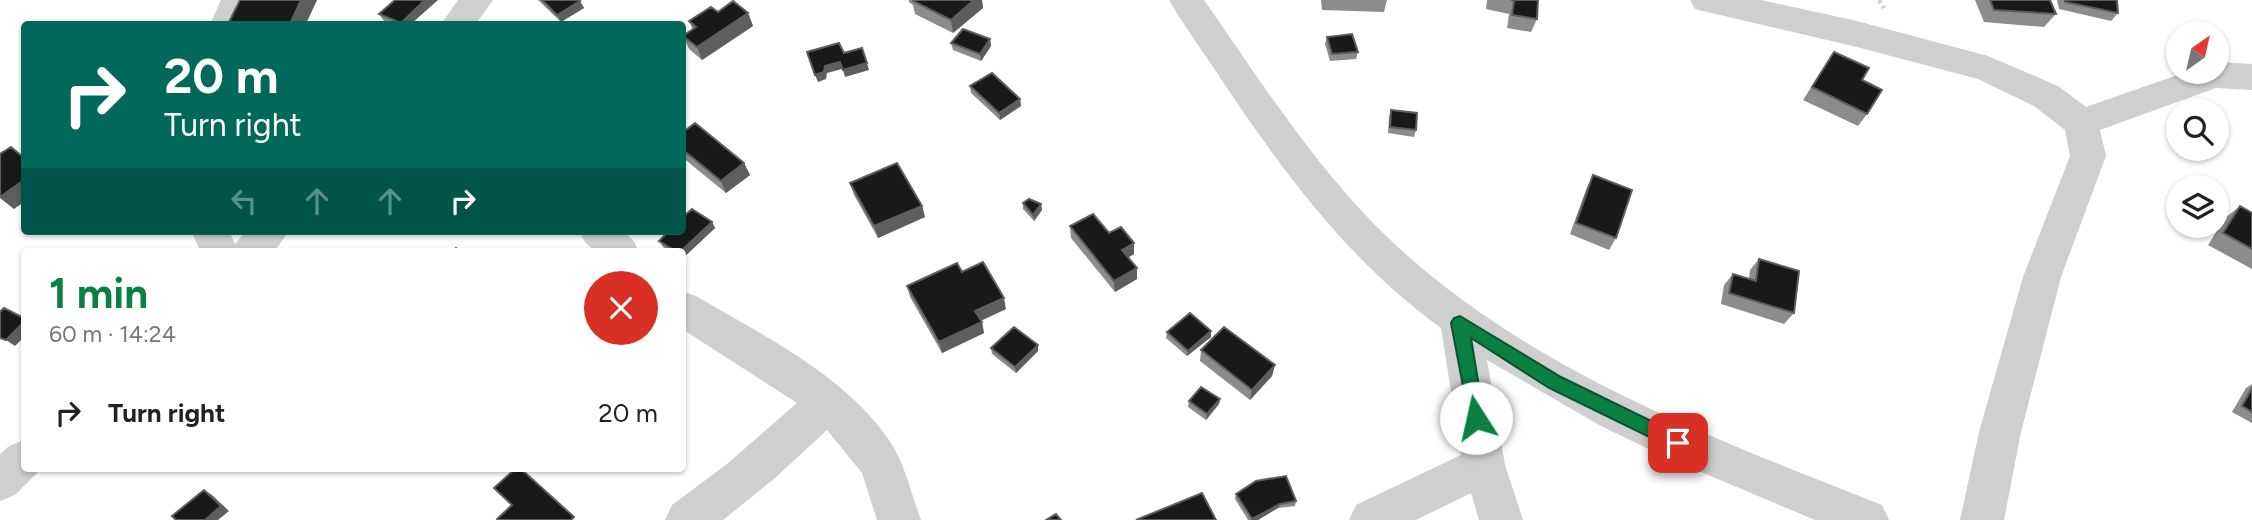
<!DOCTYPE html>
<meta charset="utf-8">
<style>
:root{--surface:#fff;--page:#f6f6f6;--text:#222;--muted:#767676;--accent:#0b8043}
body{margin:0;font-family:Figtree,sans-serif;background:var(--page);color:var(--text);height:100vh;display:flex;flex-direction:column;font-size:26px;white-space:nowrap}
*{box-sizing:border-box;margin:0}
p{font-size:23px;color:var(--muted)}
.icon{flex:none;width:38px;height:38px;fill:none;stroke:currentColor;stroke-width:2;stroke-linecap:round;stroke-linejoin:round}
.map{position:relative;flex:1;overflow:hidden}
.details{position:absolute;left:21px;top:248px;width:665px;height:224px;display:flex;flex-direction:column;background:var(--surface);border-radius:7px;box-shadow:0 2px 5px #0004}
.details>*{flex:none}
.guide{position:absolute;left:21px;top:21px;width:665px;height:214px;border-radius:7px;box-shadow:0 2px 5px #0004;background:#00695c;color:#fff;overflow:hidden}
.needle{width:46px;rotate:34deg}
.fabs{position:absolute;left:2166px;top:21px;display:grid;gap:14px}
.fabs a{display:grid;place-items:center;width:63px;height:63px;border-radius:50%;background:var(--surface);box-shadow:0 2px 5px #0004;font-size:35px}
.pin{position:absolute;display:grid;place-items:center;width:60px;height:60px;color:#fff;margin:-30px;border-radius:14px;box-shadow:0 4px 10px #0006}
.me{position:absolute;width:77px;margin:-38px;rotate:350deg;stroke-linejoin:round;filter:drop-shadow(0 0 5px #0008)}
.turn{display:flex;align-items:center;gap:24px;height:147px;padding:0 28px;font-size:32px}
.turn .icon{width:91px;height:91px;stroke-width:2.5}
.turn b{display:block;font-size:49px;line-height:60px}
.lanes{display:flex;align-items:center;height:66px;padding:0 28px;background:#0003;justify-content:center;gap:35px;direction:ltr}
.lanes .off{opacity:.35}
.round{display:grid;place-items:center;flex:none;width:74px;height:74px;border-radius:37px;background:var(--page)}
.headline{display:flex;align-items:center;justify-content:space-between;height:119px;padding:0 28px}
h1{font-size:42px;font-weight:700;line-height:52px;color:var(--accent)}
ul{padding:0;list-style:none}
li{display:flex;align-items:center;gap:21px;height:91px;padding:0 28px}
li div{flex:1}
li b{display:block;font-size:26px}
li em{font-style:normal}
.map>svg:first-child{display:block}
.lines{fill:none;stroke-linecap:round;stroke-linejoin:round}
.path{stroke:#cfcfcf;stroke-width:4.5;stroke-dasharray:3.5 3.5;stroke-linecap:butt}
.street{fill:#cfcfcf;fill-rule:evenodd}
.wall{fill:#8c8c8c}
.shaded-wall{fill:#5e5e5e}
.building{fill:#191919;stroke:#5e5e5e;stroke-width:2}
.route{fill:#0b8043;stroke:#07532c;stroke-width:2}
</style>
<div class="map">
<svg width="2252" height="520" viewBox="0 0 2252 520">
<rect width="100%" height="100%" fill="#fff"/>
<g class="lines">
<path class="path" d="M1879,0L1884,8"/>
<path class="street" d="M221,0H255L244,24H210Z
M458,0H493L476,24H441Z
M1169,0H1204C1257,76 1308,156 1373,223C1512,364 1703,434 1882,505L1889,520H1815L1663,456L1601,426L1487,360L1505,465L1523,520H1479L1471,493L1416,520H1349L1356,505L1461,455L1441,328C1351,263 1286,176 1225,85C1207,57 1186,29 1169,0Z
M1690,0H1761L1853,20L1988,56L2058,86L2086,107L2186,72H2217V62L2252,64V90L2216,88L2100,130L2106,156L2061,277L2021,432L2004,520H1960L1979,432L2023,277L2070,156L2065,130L2034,106L1978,79L1853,46L1707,12L1695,9Z
M191,231H229L235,244L246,231H289L274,252H201Z
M579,231H623L634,241L639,252H595L585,242Z
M682,291L696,296C764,336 843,374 889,440C905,463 911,494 921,520H877L862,473L827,430L775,478L723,520H665L672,505L727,464L797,403L682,329Z
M24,440V469H41L15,495L0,501V454L9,446Z"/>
</g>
<path class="wall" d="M538,0H579L584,8L561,22Z
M909,0H982L983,8L953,33L915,14L913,5L909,2Z
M1321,0H1387L1384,12L1322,10Z
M1487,0H1538L1537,19L1531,32L1507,28L1509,14L1486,9Z
M1975,0H2050L2056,14L2044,27L1984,22Z
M2057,0H2115L2118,13L2111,21L2059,9Z
M718,12L748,13L753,26L702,60L689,49L683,36L693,30L689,21Z
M379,14L411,24H392L384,21Z
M1327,37L1358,52L1356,59L1330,61L1325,44Z
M990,39L991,46L981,61L953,50L951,43Z
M1834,52L1862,80L1867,114L1858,126L1803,100Z
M970,86L1020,99L1021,106L1000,120L971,93Z
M1391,110L1416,130L1414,137L1388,133L1389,117Z
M682,133L744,163L750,175L726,193L682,157Z
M1593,175L1616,238L1609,250L1570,234L1587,187Z
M850,183L922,206L925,217L878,238L854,195Z
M1023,203L1041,204L1042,210L1034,221L1023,209Z
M2240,206L2252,213V269L2208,245L2225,218Z
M712,222L715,228L682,259V252H670L663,247L659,241Z
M1070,226L1109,233L1134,254L1128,258L1137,268V279L1115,292L1071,238Z
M1759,259L1794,313L1784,324L1721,304L1724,285L1733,274L1749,279L1750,270Z
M962,272L1006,309L981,321L984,333L942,353L910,297L907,286Z
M1211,331V337L1187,356L1166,338L1167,332Z
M991,348L1038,351L1016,373L992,354Z
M1201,350L1275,365L1272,376L1250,400L1200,361Z
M2252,384V423L2232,412L2246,388Z
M1220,399L1219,404L1206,420L1188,407L1189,401Z
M1236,494L1296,501L1295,506L1278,508L1258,520H1248L1235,499Z"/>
<path class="shaded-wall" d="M301,0H317L306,24H290Z
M425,0H438L411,24H402L401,23Z
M974,0H982L983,8L953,33L951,20Z
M580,1L584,8L561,22L557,15Z
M748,13L753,26L702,60L697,47Z
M990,39L991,46L981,61L980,54Z
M840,62L842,69L827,73L826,79L818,82L815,75L825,66Z
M867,63L869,70L845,77L843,70Z
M1020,99L1021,106L1000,120L999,113Z
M744,163L750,175L726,193L721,181Z
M24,180V202L14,209L0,198V197Z
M1041,204L1042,210L1034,221L1033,215Z
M922,206L925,217L878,238L874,226Z
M712,222L715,228L682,259V252H680Z
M1134,243V254L1122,261V250Z
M1137,268V279L1115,292L1114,281Z
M1004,298L1006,309L977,322L975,311Z
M24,322V337L15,346L6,340Z
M982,322L984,333L942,353L939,342Z
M1211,331V337L1187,356L1188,351Z
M1038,345V351L1016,373L1015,367Z
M1275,365L1272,376L1250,400L1252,390Z
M1220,399L1219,404L1206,420L1207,414Z
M204,490L212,495L229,511L218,520H205Z
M1280,504L1278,508L1258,520H1251Z"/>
<path class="building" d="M240,0H301L290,24H228Z
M395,0H425L401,23L379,14Z
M542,0H579L580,1L557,15Z
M913,0H974L951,20L913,1Z
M1511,0H1538L1537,19L1512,15L1514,1Z
M1990,0H2050L2056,14L1994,10Z
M2065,0H2115L2117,1L2118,13L2065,2Z
M733,1L748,13L697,47L683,36L696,27L689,21L711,7L718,12Z
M963,29L990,39L980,54L951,43Z
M1352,34L1358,52L1332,54L1327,37Z
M839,43L844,53L862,48L867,63L843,70L840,62L825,66L824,72L815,75L807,52Z
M1834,52L1869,68L1862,80L1882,90L1867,114L1812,87Z
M992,73L1020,99L999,113L970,86Z
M1391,110L1417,113L1416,130L1390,127Z
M695,123L744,163L721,181L682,149V133Z
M11,147L24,158V180L0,197V154Z
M897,163L922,206L874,226L850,183Z
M1593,175L1632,190L1616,238L1576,223Z
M1029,199L1041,204L1033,215L1023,203Z
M2240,206L2252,213V249L2223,233Z
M692,209L712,222L680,252H677L659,241L669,231H682V218Z
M1093,214L1109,233L1121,227L1134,243L1122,250L1137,268L1114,281L1070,226Z
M456,248L462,252H451Z
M1759,259L1799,271L1794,313L1729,293L1733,274L1756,281Z
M983,262L1004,298L975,311L982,322L939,342L907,286L957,263L962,272Z
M4,308L24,318V322L6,340L0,338V312Z
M1190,313L1211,331L1188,351L1167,332Z
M1014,327L1038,345L1015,367L991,348Z
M1224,327L1275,365L1252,390L1201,350Z
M1201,387L1220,399L1207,414L1189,401Z
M2252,388V412L2242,406Z
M515,469H521L574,517L571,520H498L497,519L512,505L494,488Z
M1286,476L1296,501L1280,504L1252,519L1236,494L1256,481Z
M204,490L221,506L205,520H176L172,516Z
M1202,493L1216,520H1136Z
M1056,514L1061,520H1046Z"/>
<path class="route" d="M1460,316L1561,377L1684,437L1686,443L1684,448L1678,451L1672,448L1549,388L1471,338L1484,418L1482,423L1476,425L1470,423L1451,323L1454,318Z"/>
</svg>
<div class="fabs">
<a><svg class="needle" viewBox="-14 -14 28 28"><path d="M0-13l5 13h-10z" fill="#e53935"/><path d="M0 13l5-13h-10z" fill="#767676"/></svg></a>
<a><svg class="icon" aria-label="search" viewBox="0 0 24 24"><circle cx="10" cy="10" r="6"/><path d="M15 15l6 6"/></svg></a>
<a><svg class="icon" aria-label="layers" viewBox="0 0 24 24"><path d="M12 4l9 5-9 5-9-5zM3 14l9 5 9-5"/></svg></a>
</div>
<div class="pin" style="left:1678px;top:443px;background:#d93025"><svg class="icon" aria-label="arrive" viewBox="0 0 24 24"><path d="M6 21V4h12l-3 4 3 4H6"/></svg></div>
<svg class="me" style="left:1476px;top:418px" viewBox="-20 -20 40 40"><circle r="19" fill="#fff"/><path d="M0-13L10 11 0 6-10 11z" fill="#0b8043"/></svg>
<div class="guide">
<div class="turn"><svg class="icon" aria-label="right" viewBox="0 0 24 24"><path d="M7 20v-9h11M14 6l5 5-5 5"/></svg><div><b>20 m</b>Turn right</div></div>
<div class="lanes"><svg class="icon off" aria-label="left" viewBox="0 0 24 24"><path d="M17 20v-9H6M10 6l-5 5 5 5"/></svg><svg class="icon off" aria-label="ahead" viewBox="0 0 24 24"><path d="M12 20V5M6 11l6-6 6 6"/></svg><svg class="icon off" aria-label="ahead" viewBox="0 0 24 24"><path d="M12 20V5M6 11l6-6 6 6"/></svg><svg class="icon" aria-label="right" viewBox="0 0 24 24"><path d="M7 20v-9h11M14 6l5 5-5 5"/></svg></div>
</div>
<section class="details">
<div class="headline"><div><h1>1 min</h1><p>60 m · 14:24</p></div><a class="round" style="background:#d93025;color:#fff"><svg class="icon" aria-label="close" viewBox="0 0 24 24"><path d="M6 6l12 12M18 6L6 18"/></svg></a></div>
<ul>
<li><svg class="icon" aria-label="right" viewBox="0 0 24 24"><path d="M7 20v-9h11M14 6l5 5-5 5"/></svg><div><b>Turn right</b></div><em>20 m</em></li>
</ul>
</section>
</div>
